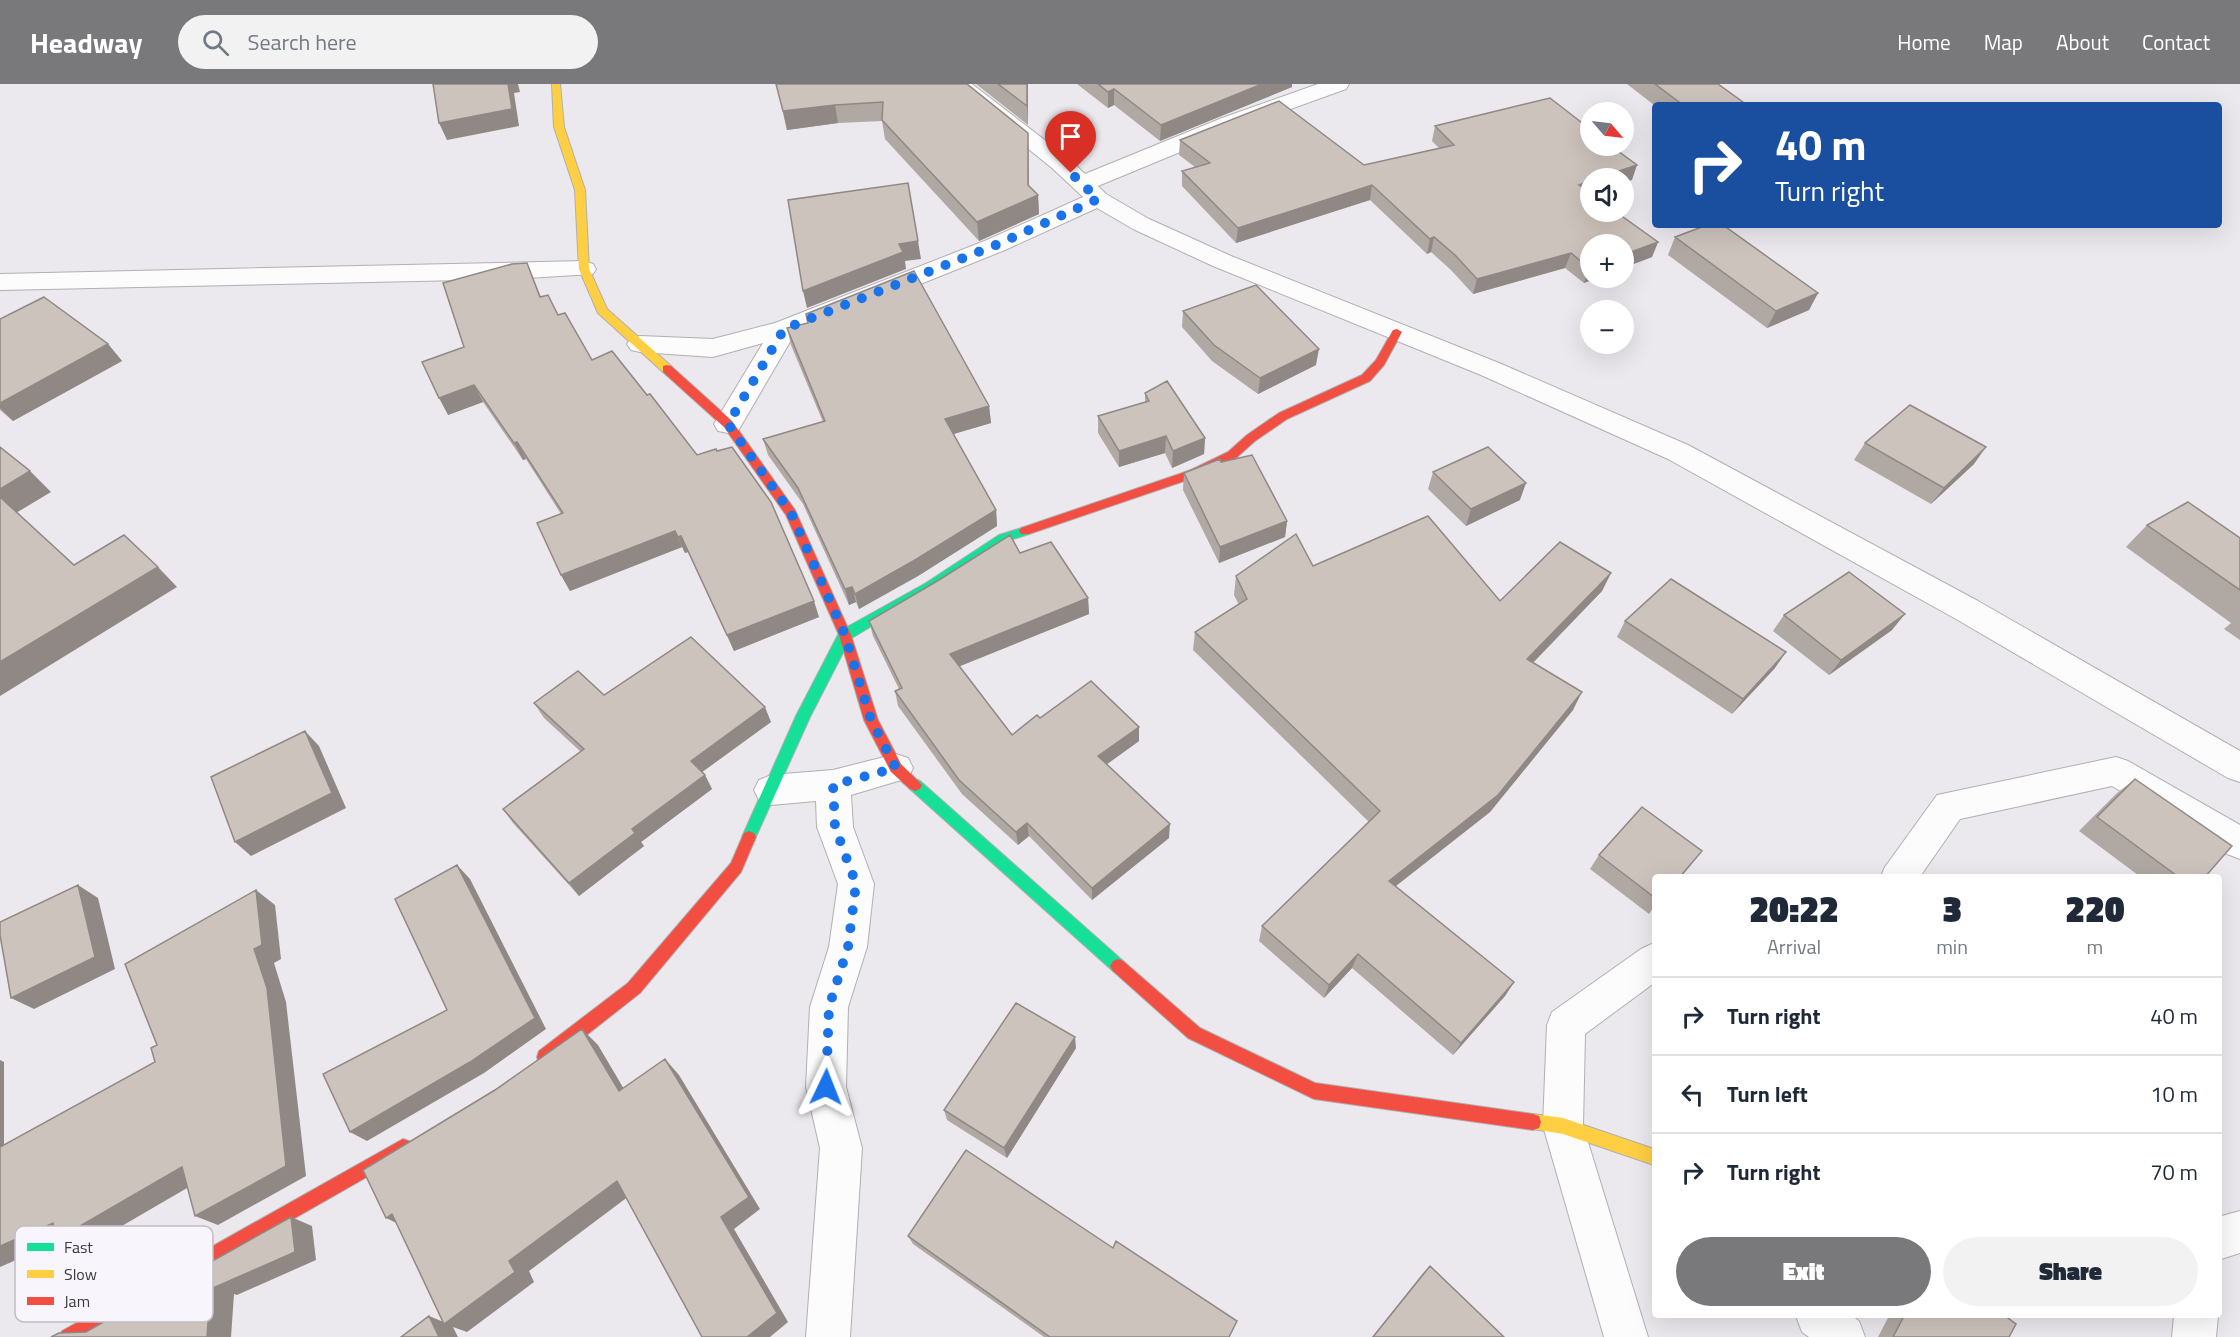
<!DOCTYPE html>
<meta charset="utf-8">
<style>
:root{--surface:#fff;--page:#f2f2f3;--text:#1f2937;--muted:#747a83;--line:#e0e1e3;--accent:#79787b}
body{margin:0;font-family:"Titillium Web",sans-serif;background:var(--page);color:var(--text);height:100vh;display:flex;flex-direction:column;font-size:22px;white-space:nowrap}
*{box-sizing:border-box;margin:0}
p{font-size:20px;color:var(--muted)}
.icon{flex:none;width:33px;height:33px;fill:none;stroke:currentColor;stroke-width:2;stroke-linecap:round;stroke-linejoin:round}
.map{position:relative;flex:1;overflow:hidden}
.details{position:absolute;left:1652px;top:790px;width:570px;height:444px;display:flex;flex-direction:column;background:var(--surface);border-radius:6px;box-shadow:0 6px 24px #0002}
.details>*{flex:none}
.guide{position:absolute;left:1652px;top:18px;width:570px;height:126px;border-radius:6px;box-shadow:0 6px 24px #0002;background:#1a4fa0;color:#fff;overflow:hidden}
.needle{width:39px;rotate:118deg}
.controls{position:absolute;left:1580px;top:18px;display:grid;gap:12px}
.controls a{display:grid;place-items:center;width:54px;height:54px;border-radius:50%;background:var(--surface);box-shadow:0 6px 24px #0002;font-size:30px}
.pin{position:absolute;display:grid;place-items:center;width:51px;height:51px;color:#fff;margin:-62px -26px;border-radius:50% 50% 50% 0;rotate:-45deg;box-shadow:0 0 6px #0007}
.pin .icon{rotate:45deg}
.me{position:absolute;width:66px;margin:-33px;rotate:2deg;stroke-linejoin:round;filter:drop-shadow(0 0 4px #0008)}
.turn{display:flex;align-items:center;gap:21px;height:126px;padding:0 24px;font-size:27px}
.turn .icon{width:78px;height:78px;stroke-width:2.5}
.turn b{display:block;font-size:42px;line-height:51px}
.eta{display:flex;justify-content:space-evenly;align-items:center;height:102px;text-align:center}
.eta b{font-size:36px;font-weight:800;line-height:42px}
.button{display:flex;gap:12px;margin-top:auto;padding:12px 24px}
.button a{flex:1;height:69px;border-radius:36px;background:var(--accent);color:#fff;font-size:24px;font-weight:800;line-height:69px;text-align:center}
.button a+a{background:var(--page);color:var(--text)}
ul{padding:0;list-style:none}
li{display:flex;align-items:center;gap:18px;height:78px;padding:0 24px;border-top:2px solid var(--line)}
li div{flex:1}
li b{display:block;font-size:22px}
li em{font-style:normal}
header{display:flex;align-items:center;gap:36px;box-sizing:border-box;height:84px;padding:0 30px;background:var(--accent);color:#fff}
header strong{font-size:28px}
nav{display:flex;gap:33px;margin-inline-start:auto;font-size:21px}
.search{width:420px;height:54px;background:var(--page);display:flex;align-items:center;gap:15px;box-sizing:border-box;padding:0 21px;border-radius:33px;color:var(--muted);font-size:22px}
.map>svg:first-child{display:block}
.lines{fill:none;stroke-linecap:round;stroke-linejoin:round}
.street-casing{stroke:#b1afb2;stroke-width:2}
.fast-casing{stroke:#b1afb2;stroke-width:2}
.slow-casing{stroke:#b1afb2;stroke-width:2}
.jam-casing{stroke:#b1afb2;stroke-width:2}
.street{fill:#fcfcfc;fill-rule:evenodd}
.fast{fill:#16e098;fill-rule:evenodd}
.slow{fill:#ffcf43;fill-rule:evenodd}
.jam{fill:#f24e42;fill-rule:evenodd}
.wall{fill:#b0a8a3}
.shaded-wall{fill:#908884}
.building{fill:#cdc3bd;stroke:#908884;stroke-width:1.5}
.route{stroke:#1a73e8;stroke-width:10;stroke-dasharray:0 18}
.key{fill:#f9f5fc;stroke:#c0bdc3;stroke-width:1.5}
.key-label{font-size:16px;fill:#3c3b3d}
</style>
<header>
<strong>Headway</strong>
<div class="search"><svg class="icon" aria-label="search" viewBox="0 0 24 24"><circle cx="10" cy="10" r="6"/><path d="M15 15l6 6"/></svg>Search here</div>
<nav><a>Home</a><a>Map</a><a>About</a><a>Contact</a></nav>
</header>
<div class="map">
<svg width="2240" height="1253" viewBox="0 0 2240 1253">
<rect width="100%" height="100%" fill="#ebe9ed"/>
<g class="lines">
<g class="street-casing">
<path id="street" d="M948,0H972L1068,74L1085,90L1222,34L1318,0H1349L1346,5L1238,44L1098,102L1106,110L1149,135L1231,172L1499,279L1688,361L1978,517L2240,667V698L2228,694L1956,535L1668,375L1481,291L1213,182L1133,145L1097,124L1005,166L794,251L738,347L728,349L718,347L714,340L763,259L713,273L640,268L631,266L627,260L631,254L640,252L713,255L775,239L987,156L1083,113L1052,84Z
M584,177L593,180L596,185L593,190L511,195L0,206V190Z
M896,670L908,674L913,684L908,694L851,711L853,743L874,800L867,863L848,923L846,1003L862,1064L850,1253H806L820,1064L806,1003L810,923L829,863L838,800L817,743L816,717L771,721L759,716L754,706L759,696L771,691L833,686Z
M2116,673L2128,677L2240,741V775L2227,770L2112,702L1960,735L1919,794H1880L1885,783L1937,711Z
M1654,859V899L1585,950L1583,1042L1648,1253H1604L1543,1042L1547,941L1552,928L1641,865Z
M2240,1127V1169L2218,1176V1133Z
M1796,1232H1852L1859,1237L1865,1253H1809L1802,1248Z
M2174,1232H2218L2216,1253H2172Z"/>
</g>
<g class="fast-casing">
<path id="fast" d="M1025,443L1029,444L1031,447L1029,450L1007,457L934,505L850,555L810,633L754,757L749,759L744,757L742,753L796,632L840,547L926,499L999,451Z
M915,695L920,697L1123,877L1126,882L1123,887L1118,889L1113,887L910,705L908,701L910,697Z"/>
</g>
<g class="slow-casing">
<path id="slow" d="M552,0H560L564,43L585,106L589,185L607,225L671,282V288H663L598,229L579,185L575,106L554,43Z
M1533,1030L1563,1034L1654,1065V1081L1563,1050L1527,1044L1525,1038L1527,1032Z"/>
</g>
<g class="jam-casing">
<path id="jam" d="M1397,245L1402,248L1384,281L1370,297L1287,335L1255,357L1236,374L1199,392L1029,450H1021L1019,447L1021,444L1191,386L1228,368L1247,351L1279,329L1362,291L1376,276L1393,246Z
M667,281L671,282L732,337L795,426L851,551L878,636L901,680L922,701L920,705L915,707L910,705L891,688L864,636L839,551L786,431L724,343L663,288V282Z
M749,747L754,749L756,753L741,788L640,909L551,979L545,981L539,979L537,973L539,967L628,899L731,779L744,749Z
M1118,875L1123,877L1200,944L1315,999L1533,1030L1539,1032L1541,1038L1539,1044L1533,1046L1314,1015L1188,954L1113,887L1110,882L1113,877Z
M403,1055L409,1057L411,1063L409,1069L86,1253H59L62,1247Z"/>
</g>
<use href="#street" class="street"/>
<use href="#fast" class="fast"/>
<use href="#slow" class="slow"/>
<use href="#jam" class="jam"/>
</g>
<path class="wall" d="M776,0H966L1028,49L1029,102L1038,111L1039,130L979,157L885,55L882,37L838,39L787,46Z
M976,0H1028V41Z
M1077,0H1292V3L1160,57L1114,21L1108,24Z
M1627,0H1718L1747,21H1654Z
M1435,42L1632,96L1590,94V128L1658,158L1652,173L1623,184V160L1584,199L1565,184L1473,210L1451,186L1431,168L1427,170L1370,116L1236,159L1182,102V87L1195,83L1179,71L1180,56L1364,81L1439,64L1432,57Z
M1675,153L1818,209L1809,226L1767,244L1668,171Z
M527,179L541,213L558,231L592,276L819,533L734,567L688,468L685,469L682,463L570,507L561,491V430L526,375L523,376L483,318L448,331L464,263Z
M1183,227L1316,281L1258,310L1212,277L1182,243Z
M0,235L108,260L122,277L13,337L0,326Z
M787,244L989,322L991,339L953,350L996,426L997,442L918,492L859,525L856,518L849,521L803,420L768,371L763,355L823,338L791,261Z
M1145,309L1205,354L1204,370L1172,384L1165,369L1119,383L1098,349V332L1145,318Z
M1865,359L1974,380L1931,420L1854,376Z
M1221,378L1287,437L1285,453L1219,479L1183,406L1184,389Z
M1433,388L1520,416L1466,442L1428,405Z
M2147,441L2240,454V556L2224,545L2231,539L2126,463Z
M1020,469L1088,514L1089,530L959,582L1012,651L1040,634L1139,643V657L1107,680L1169,754L1092,816L1029,752L1018,761L962,710L898,622L895,607L899,605L873,552L869,537Z
M1313,482L1500,517L1611,489L1602,507L1533,579L1573,626L1490,728L1396,802L1514,898L1505,912L1453,971L1352,884L1324,914L1259,857L1262,842L1369,738L1193,566L1195,548L1239,521L1234,511L1236,492Z
M1784,531L1892,546L1829,591L1773,547Z
M1625,537L1775,584L1732,630L1617,553Z
M604,611L771,638L702,688L705,691L712,705L641,758L644,762L579,812L513,739L503,725L581,668L544,634L534,619Z
M2135,695L2204,794H2142L2079,747L2117,709Z
M1599,771L1691,781L1680,794H1654V823L1649,830L1590,785Z
M1076,964L1007,1074L947,1036L944,1026Z
M908,1152L1229,1253H1044L913,1160Z
M1430,1182L1504,1253H1372L1423,1189Z
M1889,1232H2005L2009,1253H1878Z"/>
<path class="shaded-wall" d="M508,0H518L520,8L514,9L519,42L447,56L439,39Z
M1027,0H1028V41L1027,22Z
M1262,0H1292V3L1160,57L1161,41Z
M1114,5V21L1108,24V8Z
M835,21L838,39L787,46L783,27Z
M1028,49L1029,115L1038,111L1039,130L979,157L977,138L1028,101Z
M1637,81L1632,96L1623,99V94H1598Z
M1590,97V110L1579,101Z
M1372,101L1370,116L1236,159L1238,144Z
M1434,153L1431,168L1427,170L1430,155Z
M918,157L921,175L905,177L906,185L807,224L803,207L899,160Z
M1658,158L1652,173L1623,184V171Z
M1571,169L1565,184L1473,210L1477,195Z
M1590,183V194H1598L1584,199L1589,184Z
M1818,209L1809,226L1767,244L1776,227Z
M108,260L122,277L13,337L0,324V319Z
M1319,265L1316,281L1258,310L1260,294Z
M474,301L483,318L448,331L439,314Z
M989,322L991,339L947,352L945,335Z
M1166,352L1165,369L1119,383V367Z
M1205,354L1204,370L1172,384L1173,367Z
M517,358L526,375L523,376L514,359Z
M1986,363L1974,380L1931,420L1944,404Z
M30,387L51,408L16,429L0,414V405Z
M1526,399L1520,416L1466,442L1471,425Z
M996,426L997,442L918,492L859,525L855,510Z
M1287,437L1285,453L1219,479L1220,463Z
M675,447L682,463L570,507L561,491Z
M681,452L688,468L685,469L678,453Z
M158,483L177,503L0,612V578Z
M1611,489L1602,507L1519,593L1527,575Z
M852,503L856,518L849,521L845,505Z
M1088,514L1089,530L953,585L950,570Z
M814,517L819,533L734,567L727,551Z
M1905,530L1892,546L1829,591L1841,576Z
M1786,568L1775,584L1732,630L1743,615Z
M1582,608L1573,626L1490,728L1383,812L1389,797Z
M765,623L771,638L698,691L691,677Z
M1139,643V657L1099,686L1098,672Z
M305,647L319,662L346,724L251,772L235,758Z
M705,691L712,705L641,758L644,762L579,812L569,799L632,745Z
M1027,739L1029,752L1018,761L1016,748Z
M1170,740L1169,754L1092,816V804Z
M457,781L470,795L546,945L484,989L367,1057L350,1048L470,978Z
M78,801L98,814L115,885L34,925L11,914Z
M256,806L275,821L281,875L274,879L286,918L306,1092L218,1141L195,1132L254,865Z
M1358,870L1352,884L1324,914L1329,901Z
M1514,898L1505,912L1453,971L1461,959Z
M582,945L598,961L634,1022L619,1007Z
M1075,953L1076,964L1007,1074L1004,1064Z
M665,975L679,991L760,1125L734,1145L788,1238L770,1253H747L721,1133Z
M0,976L4,978V1087L0,1085Z
M182,1083L206,1093L84,1164L60,1157L0,1183V1162Z
M617,1097L633,1109L529,1187L534,1198L467,1248L453,1243L458,1253H439L429,1232L446,1239L509,1177Z
M392,1130L409,1145L386,1134Z
M291,1133L312,1142L316,1176L237,1211L234,1210L231,1253H207L211,1194Z"/>
<path class="building" d="M433,0H508L512,25L439,39Z
M776,0H967L1028,49V101L1038,111L977,138L882,36L883,18L835,21L783,27Z
M998,0H1027V22Z
M1098,0H1262L1161,41L1114,5L1108,8Z
M1655,0H1718L1747,21H1683Z
M1550,14L1590,45V62H1611L1637,81L1598,94H1590V97L1579,101L1590,108V128H1616L1658,158L1623,171V160H1590V183L1589,184L1571,169L1477,195L1455,171L1434,153L1430,155L1372,101L1238,144L1182,87L1210,79L1180,56L1279,17L1364,81L1454,61L1435,42Z
M908,99L918,157L899,160L903,168L803,207L788,116Z
M1707,141H1723L1818,209L1776,227L1675,153Z
M527,179L540,213L548,211L558,231L565,229L592,276L612,267L647,311L650,310L697,371L716,365L717,367L732,363L771,418L814,517L727,551L681,452L678,453L675,447L561,491L537,439L563,429L517,358L514,359L474,301L439,314L422,278L464,263L443,199L512,180Z
M914,187L989,322L945,335L996,426L915,476L855,510L852,503L845,505L798,404L763,355L825,337L787,244L808,239L806,230Z
M1256,201L1319,265L1260,294L1214,261L1183,227Z
M44,213L108,260L0,319V235Z
M1167,297L1205,354L1173,367L1166,352L1119,367L1098,332L1149,317L1145,309Z
M1910,321L1986,363L1944,404L1865,359Z
M0,363L30,387L0,405Z
M1488,363L1526,399L1471,425L1433,388Z
M1252,371L1287,437L1220,463L1184,389L1220,375L1221,378Z
M0,413L74,481L124,451L158,483L0,578Z
M2188,418L2240,454V506L2147,441Z
M1428,432L1500,517L1560,458L1611,489L1527,575L1582,608L1498,711L1389,797L1514,898L1461,959L1358,870L1329,901L1262,842L1380,727L1195,548L1247,515L1236,492L1296,450L1313,482Z
M1010,451L1020,469L1051,458L1088,514L950,570L1012,651L1037,631L1040,634L1091,597L1139,643L1098,672L1170,740L1092,804L1027,739L1016,748L959,696L895,607L902,604L869,537L939,496Z
M1849,488L1905,530L1841,576L1784,531Z
M1671,495L1786,568L1743,615L1625,537Z
M691,553L765,623L691,677L705,691L632,745L635,749L569,799L503,725L584,665L534,619L578,587L604,611Z
M305,647L332,709L235,758L211,693Z
M2135,695L2232,762L2204,794H2180L2097,733Z
M1642,723L1702,767L1679,794H1654V813L1599,771Z
M457,781L535,934L470,978L350,1048L323,990L447,926L395,815Z
M78,801L95,873L11,914L0,851V838Z
M256,806L262,861L254,865L267,904L286,1082L195,1132L182,1083L56,1156L53,1139L0,1162V1063L155,978L151,964L157,961L125,880Z
M1016,919L1075,953L1004,1064L944,1026Z
M582,945L619,1007L665,975L749,1113L721,1133L777,1229L747,1253H702L617,1097L509,1177L515,1188L444,1240L392,1130L386,1134L363,1086L495,1006Z
M966,1066L1113,1164L1116,1157L1237,1237L1229,1253H1050L908,1152Z
M291,1133L295,1168L213,1204L211,1194L207,1253H51L59,1249L86,1248Z
M1430,1182L1504,1253H1373Z
M429,1232L439,1253H401Z
M1904,1232H2005L2016,1240L2009,1253H1893Z"/>
<g class="lines">
<path class="route" d="M826,1003L829,923L848,863L856,800L835,743L833,701L896,684L871,636L845,551L791,429L728,340L784,245L996,161L1098,115L1071,89"/>
</g>
<rect x="15" y="1142" width="198" height="96" rx="9" class="key"/>
<rect x="27" y="1159" width="27" height="8" fill="#16e098"/>
<rect x="27" y="1186" width="27" height="8" fill="#ffcf43"/>
<rect x="27" y="1213" width="27" height="8" fill="#f24e42"/>
<g class="key-label">
<text x="64" y="1169">Fast</text>
<text x="64" y="1196">Slow</text>
<text x="64" y="1223">Jam</text>
</g>
</svg>
<div class="controls">
<a><svg class="needle" viewBox="-14 -14 28 28"><path d="M0-13l5 13h-10z" fill="#e53935"/><path d="M0 13l5-13h-10z" fill="#747a83"/></svg></a>
<a><svg class="icon" aria-label="sound" viewBox="0 0 24 24"><path d="M4 9h4l5-4v14l-5-4H4zM17 9q2 3 0 6"/></svg></a>
<a>+</a>
<a>−</a>
</div>
<div class="pin" style="left:1071px;top:89px;background:#d93025"><svg class="icon" aria-label="arrive" viewBox="0 0 24 24"><path d="M6 21V4h12l-3 4 3 4H6"/></svg></div>
<svg class="me" style="left:826px;top:1003px" viewBox="-20 -20 40 40"><path d="M0-17L14 15 0 8-14 15z" fill="#1a73e8" stroke="#fff" stroke-width="4"/></svg>
<div class="guide">
<div class="turn"><svg class="icon" aria-label="right" viewBox="0 0 24 24"><path d="M7 20v-9h11M14 6l5 5-5 5"/></svg><div><b>40 m</b>Turn right</div></div>
</div>
<section class="details">
<div class="eta">
<div><b>20:22</b><p>Arrival</p></div>
<div><b>3</b><p>min</p></div>
<div><b>220</b><p>m</p></div>
</div>
<ul>
<li><svg class="icon" aria-label="right" viewBox="0 0 24 24"><path d="M7 20v-9h11M14 6l5 5-5 5"/></svg><div><b>Turn right</b></div><em>40 m</em></li>
<li><svg class="icon" aria-label="left" viewBox="0 0 24 24"><path d="M17 20v-9H6M10 6l-5 5 5 5"/></svg><div><b>Turn left</b></div><em>10 m</em></li>
<li><svg class="icon" aria-label="right" viewBox="0 0 24 24"><path d="M7 20v-9h11M14 6l5 5-5 5"/></svg><div><b>Turn right</b></div><em>70 m</em></li>
</ul>
<div class="button"><a>Exit</a><a>Share</a></div>
</section>
</div>
